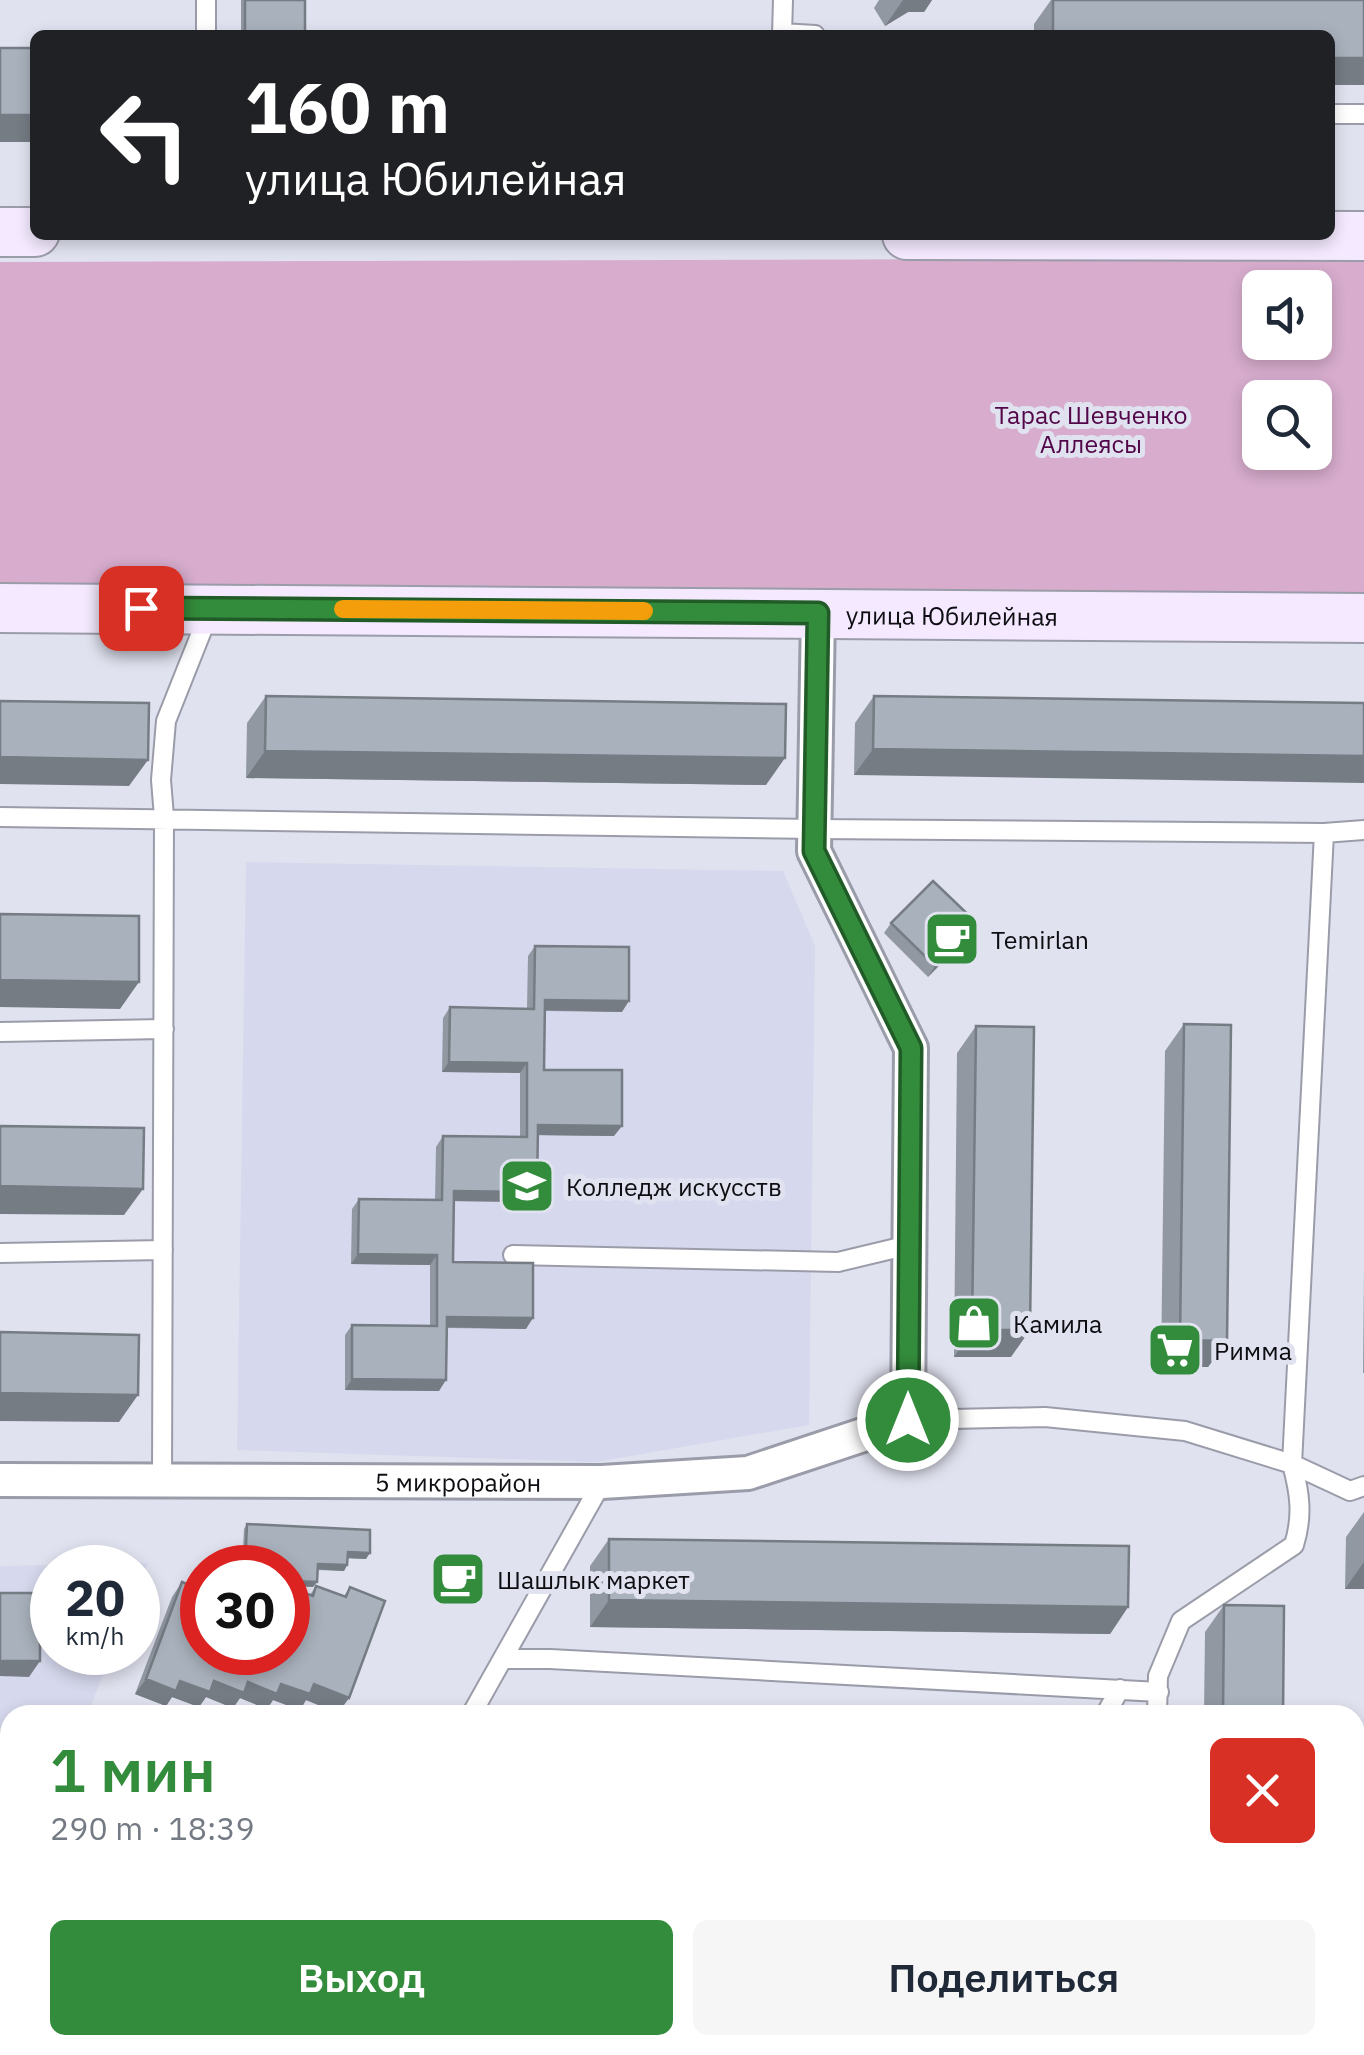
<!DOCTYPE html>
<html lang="ru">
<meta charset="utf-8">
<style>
:root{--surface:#fff;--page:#f6f6f7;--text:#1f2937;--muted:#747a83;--accent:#338c3c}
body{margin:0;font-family:"IBM Plex Sans",sans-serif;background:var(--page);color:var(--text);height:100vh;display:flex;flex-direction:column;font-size:38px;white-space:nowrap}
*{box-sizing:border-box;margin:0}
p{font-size:32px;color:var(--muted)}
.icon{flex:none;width:55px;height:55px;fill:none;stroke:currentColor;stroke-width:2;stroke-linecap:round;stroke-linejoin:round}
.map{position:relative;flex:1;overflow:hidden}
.drawer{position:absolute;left:0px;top:1705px;width:1365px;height:350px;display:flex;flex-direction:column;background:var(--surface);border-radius:30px 30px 0 0;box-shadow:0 5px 15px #0003}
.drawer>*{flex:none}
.banner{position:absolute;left:30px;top:30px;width:1305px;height:210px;border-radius:15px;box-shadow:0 5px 15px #0003;background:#202124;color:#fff;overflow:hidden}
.tools{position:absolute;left:1242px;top:270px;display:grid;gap:20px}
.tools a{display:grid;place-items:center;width:90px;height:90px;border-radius:15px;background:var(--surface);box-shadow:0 5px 15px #0003;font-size:50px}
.speed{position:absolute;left:30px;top:1545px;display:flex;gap:20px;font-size:50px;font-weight:700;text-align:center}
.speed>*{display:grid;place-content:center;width:130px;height:130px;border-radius:50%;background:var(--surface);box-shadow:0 5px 15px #0003;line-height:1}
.speed small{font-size:25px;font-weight:400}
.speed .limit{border:15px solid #d22;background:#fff;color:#111}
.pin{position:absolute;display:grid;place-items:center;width:85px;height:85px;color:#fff;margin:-42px;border-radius:20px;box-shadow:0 5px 15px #0006}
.me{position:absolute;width:110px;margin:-55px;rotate:0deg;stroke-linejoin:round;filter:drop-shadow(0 0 8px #0008)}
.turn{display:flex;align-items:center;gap:35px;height:210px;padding:0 50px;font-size:45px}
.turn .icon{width:130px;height:130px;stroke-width:2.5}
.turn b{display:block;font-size:70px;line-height:85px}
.round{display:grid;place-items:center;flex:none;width:105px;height:105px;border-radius:15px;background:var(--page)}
.head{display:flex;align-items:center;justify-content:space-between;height:170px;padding:0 50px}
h1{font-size:60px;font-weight:600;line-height:75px;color:var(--accent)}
.primary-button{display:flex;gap:20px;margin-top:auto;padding:20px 50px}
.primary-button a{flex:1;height:115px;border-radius:15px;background:var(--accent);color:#fff;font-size:40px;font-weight:600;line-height:115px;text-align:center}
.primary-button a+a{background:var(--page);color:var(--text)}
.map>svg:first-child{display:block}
.built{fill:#d6d8ed}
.green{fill:#d7accd;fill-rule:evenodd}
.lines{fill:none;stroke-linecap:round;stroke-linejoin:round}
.lane-casing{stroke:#9b9ca9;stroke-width:22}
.street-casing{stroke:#9b9ca9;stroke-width:38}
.secondary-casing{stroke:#9b9ca9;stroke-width:52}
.lane{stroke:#fff;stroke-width:18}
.street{stroke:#fff;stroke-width:32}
.secondary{stroke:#f4e9fe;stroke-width:48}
.wall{fill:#9198a2}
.shaded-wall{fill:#767c84}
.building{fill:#a9b1bc;stroke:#767c84;stroke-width:2.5}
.route-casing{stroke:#215b27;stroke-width:25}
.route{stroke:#338c3c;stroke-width:18}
.slow{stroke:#f59e0b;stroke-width:18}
.labels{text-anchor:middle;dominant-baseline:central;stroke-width:10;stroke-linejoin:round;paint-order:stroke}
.park-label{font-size:25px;fill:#520548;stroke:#e0e2ef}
.street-label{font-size:25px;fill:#0d0d12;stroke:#e0e2ef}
.poi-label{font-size:25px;fill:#0d0d12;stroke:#e0e2ef;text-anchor:start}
</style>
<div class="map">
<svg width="1364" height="2055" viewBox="0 0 1364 2055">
<rect width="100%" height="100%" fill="#e0e2ef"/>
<path class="built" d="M246,862L783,871L815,946L809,1425L596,1462L237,1450Z
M148,1563L138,1589V1568H52V1652L112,1653L87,1715H10V2045H294L295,2055H0V1566Z"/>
<path class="green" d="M1364,258V600L0,590V262ZM1260,288H1315V342H1260ZM1260,398H1315V452H1260Z"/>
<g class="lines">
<g class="lane-casing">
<path id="lane" d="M206,0V35
M782,33L815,35
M782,35L783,0
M1330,114H1364
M0,817L814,829L1324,833L1292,1464C1300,1493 1303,1516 1294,1545L1181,1621L1158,1676L1157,1715
M1324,833L1364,830
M0,1032L164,1029
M0,1253L163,1250
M513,1255L838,1262L909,1245
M908,1420L1045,1417L1185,1431L1292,1464L1350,1491L1364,1486
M162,1481L164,817L161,780L166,721L209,613
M503,1659H550L1159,1692
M471,1715L602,1482
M1105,1715L1120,1689
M1140,2045V2055
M326,2055L327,2045
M913,2055L918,2045"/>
</g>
<g class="street-casing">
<g id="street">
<path id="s1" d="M0,1480L602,1482L748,1473L908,1420L911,1048L814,851L818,613"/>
</g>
</g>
<g class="secondary-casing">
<g id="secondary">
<path d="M0,232H35"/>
<path d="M907,235L1364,236"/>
<path id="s2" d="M0,608L1364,618"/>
</g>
</g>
<use href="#lane" class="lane"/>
<use href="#street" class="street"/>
<use href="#secondary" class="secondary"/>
</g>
<path class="wall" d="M241,0H305V35H241Z
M879,0H932L924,12H908L885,26L874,8Z
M1051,0H1364V85H1330V35H1034V24Z
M266,696L766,785L246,778L247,723Z
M874,696L1364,703L854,775L855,723Z
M891,923L970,934L928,977L884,933Z
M535,946L622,1012L545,1011L544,1070L614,1136L538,1135L537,1192L530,1202L454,1201L453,1262L526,1329L447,1328L439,1391L345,1390V1335L352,1325L430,1326V1265L351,1264L352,1209L359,1199L435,1200L436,1147L443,1136L520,1137V1073L442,1072L443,1018L450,1007L527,1008L528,956Z
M1184,1024L1227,1341L1208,1367H1161L1165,1051Z
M976,1026L1011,1357H954L957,1053Z
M1364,1272V1373H1363Z
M1364,1512V1589H1345L1346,1537Z
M247,1524L366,1559L348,1558L347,1565L344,1571L317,1570L313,1587L288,1568H242L244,1529Z
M609,1539L1128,1607L1110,1634L590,1627V1566Z
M182,1582L202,1652L310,1595L316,1586L344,1596L350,1587L349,1698L338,1713L306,1700L300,1710L273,1700L267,1709L240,1698L233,1708L206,1697L199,1707L172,1697L166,1706L135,1694L172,1597Z
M1224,1605L1283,1715H1204L1205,1632Z
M1200,2045H1279V2055H1200Z"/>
<path class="shaded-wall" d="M903,0H932L924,12H908L885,26Z
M1330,58H1364V85H1330Z
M0,115H35V142H0Z
M873,749L1364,756V783L854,775Z
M265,751L785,758L766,785L246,778Z
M0,757L148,760L129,786L0,784Z
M977,923L970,934L928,977L935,966Z
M0,980L139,982L120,1009L0,1007Z
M545,1000L629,1001L622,1012L538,1010Z
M449,1062L527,1063L520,1073L442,1072Z
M538,1125L622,1126L614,1136L530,1135Z
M0,1186L143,1189L124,1215L0,1214Z
M454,1191L537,1192L530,1202L447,1201Z
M358,1254L437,1255L430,1265L351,1264Z
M447,1317L533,1318L526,1329L440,1327Z
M972,1330H1030L1011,1357H954Z
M1180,1340L1227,1341L1208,1367H1161Z
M352,1379L446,1380L439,1391L345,1390Z
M0,1393L138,1395L119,1422L0,1421Z
M348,1552L370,1553L366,1559L344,1558Z
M1364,1562V1589H1345Z
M318,1564L347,1565L344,1571L314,1569Z
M288,1581L317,1582L313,1587L288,1586Z
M609,1600L1128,1607L1110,1634L590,1627Z
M0,1661H40L29,1677L0,1676Z
M146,1679L314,1684L349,1698L338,1713L306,1700L300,1710L273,1700L267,1709L240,1698L233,1708L206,1697L199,1707L172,1697L166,1706L135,1694Z
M0,1891H10V1906H0Z
M356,2045H890L883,2055L350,2054Z"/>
<path class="building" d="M245,0H305V35H245Z
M1053,0H1364V58H1330V35H1053Z
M0,48H35V115H0Z
M266,696L786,704L785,758L265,751Z
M874,696L1364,703V756L873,749Z
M0,701L149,703L148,760L0,757Z
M933,881L977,923L935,966L891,923Z
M0,914L139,916V982L0,980Z
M535,946L629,947V1001L545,1000L544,1070H622V1126L538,1125L537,1192L454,1191L453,1262L533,1263V1318L447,1317L446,1380L352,1379V1325L437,1326V1255L358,1254L359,1199L442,1200L443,1136L527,1137V1063L449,1062L450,1007L534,1009Z
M1184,1024L1231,1025L1227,1341L1180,1340Z
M976,1026L1034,1027L1030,1330H972Z
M0,1126L144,1128L143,1189L0,1186Z
M0,1332L139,1335L138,1395L0,1393Z
M247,1524L370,1530V1553L348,1552L347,1565L318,1564L317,1582L288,1581V1568H245Z
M609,1539L1129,1546L1128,1607L609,1600Z
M182,1582L202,1590V1652H288V1587L313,1596L316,1586L346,1597L350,1587L385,1601L349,1698L314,1684L310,1694L281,1684L277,1694L248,1682L244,1693L214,1681L210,1692L180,1681L176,1691L146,1679Z
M0,1593H40V1661H0Z
M1224,1605L1284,1606L1283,1715H1223Z
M0,1826H10V1891H0Z
M1219,2045H1279V2055H1219Z"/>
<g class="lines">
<g class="route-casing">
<path id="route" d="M141,608L818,613L814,851L911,1048L908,1420"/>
</g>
<use href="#route" class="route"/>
<path class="slow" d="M343,609L644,611"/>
</g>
<defs>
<g id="cafe-square" transform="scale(2.875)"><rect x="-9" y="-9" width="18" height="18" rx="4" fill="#338c3c" stroke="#e0e2ef"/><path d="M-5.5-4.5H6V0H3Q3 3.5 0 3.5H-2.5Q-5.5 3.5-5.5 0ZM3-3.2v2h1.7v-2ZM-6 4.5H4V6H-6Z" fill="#fff"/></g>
<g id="university-square" transform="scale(2.875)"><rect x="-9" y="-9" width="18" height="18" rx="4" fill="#338c3c" stroke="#e0e2ef"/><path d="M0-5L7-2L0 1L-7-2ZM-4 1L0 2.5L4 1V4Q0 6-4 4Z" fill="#fff"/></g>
<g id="shop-square" transform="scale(2.875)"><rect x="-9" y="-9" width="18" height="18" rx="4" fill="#338c3c" stroke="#e0e2ef"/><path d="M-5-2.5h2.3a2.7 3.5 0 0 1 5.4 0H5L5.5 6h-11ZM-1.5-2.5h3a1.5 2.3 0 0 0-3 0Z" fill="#fff"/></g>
<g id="supermarket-square" transform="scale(2.875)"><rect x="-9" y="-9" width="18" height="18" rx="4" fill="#338c3c" stroke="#e0e2ef"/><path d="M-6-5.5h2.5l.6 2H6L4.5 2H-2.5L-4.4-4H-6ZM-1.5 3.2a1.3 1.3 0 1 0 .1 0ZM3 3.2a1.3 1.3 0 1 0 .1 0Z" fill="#fff"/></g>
</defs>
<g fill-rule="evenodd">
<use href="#cafe-square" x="952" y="939"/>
<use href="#university-square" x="527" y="1186"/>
<use href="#shop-square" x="974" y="1323"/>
<use href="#supermarket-square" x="1175" y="1350"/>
<use href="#cafe-square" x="458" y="1579"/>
</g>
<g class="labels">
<g class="park-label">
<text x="1091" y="414">Тарас Шевченко<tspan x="1091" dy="29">Аллеясы</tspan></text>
</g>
<g class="street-label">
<text stroke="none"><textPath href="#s2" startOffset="952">улица Юбилейная</textPath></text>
<text stroke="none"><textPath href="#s1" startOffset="458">5 микрорайон</textPath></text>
</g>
<g class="poi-label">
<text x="991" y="939">Temirlan</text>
<text x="566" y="1186">Колледж искусств</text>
<text x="1013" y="1323">Камила</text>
<text x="1214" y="1350">Римма</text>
<text x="497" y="1579">Шашлык маркет</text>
</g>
</g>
</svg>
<div class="tools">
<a><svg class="icon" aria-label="sound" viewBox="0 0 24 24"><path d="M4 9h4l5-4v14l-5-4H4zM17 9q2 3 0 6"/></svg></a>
<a><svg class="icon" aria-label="search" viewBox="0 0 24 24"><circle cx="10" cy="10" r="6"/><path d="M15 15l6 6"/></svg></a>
</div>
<div class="speed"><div>20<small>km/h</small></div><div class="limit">30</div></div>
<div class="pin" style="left:141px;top:608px;background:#d93025"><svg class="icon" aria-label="arrive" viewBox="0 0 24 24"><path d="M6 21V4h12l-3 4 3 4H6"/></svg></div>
<svg class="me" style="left:908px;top:1420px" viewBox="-20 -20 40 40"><circle r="17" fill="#338c3c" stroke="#fff" stroke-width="3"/><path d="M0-11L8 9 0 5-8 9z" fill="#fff"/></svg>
<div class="banner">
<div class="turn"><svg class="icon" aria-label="left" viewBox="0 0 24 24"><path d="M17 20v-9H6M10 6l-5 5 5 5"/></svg><div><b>160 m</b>улица Юбилейная</div></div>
</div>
<section class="drawer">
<div class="head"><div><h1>1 мин</h1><p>290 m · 18:39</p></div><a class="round" style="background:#d93025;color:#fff"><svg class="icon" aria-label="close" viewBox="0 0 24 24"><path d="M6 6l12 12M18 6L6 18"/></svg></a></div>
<div class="primary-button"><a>Выход</a><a>Поделиться</a></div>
</section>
</div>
